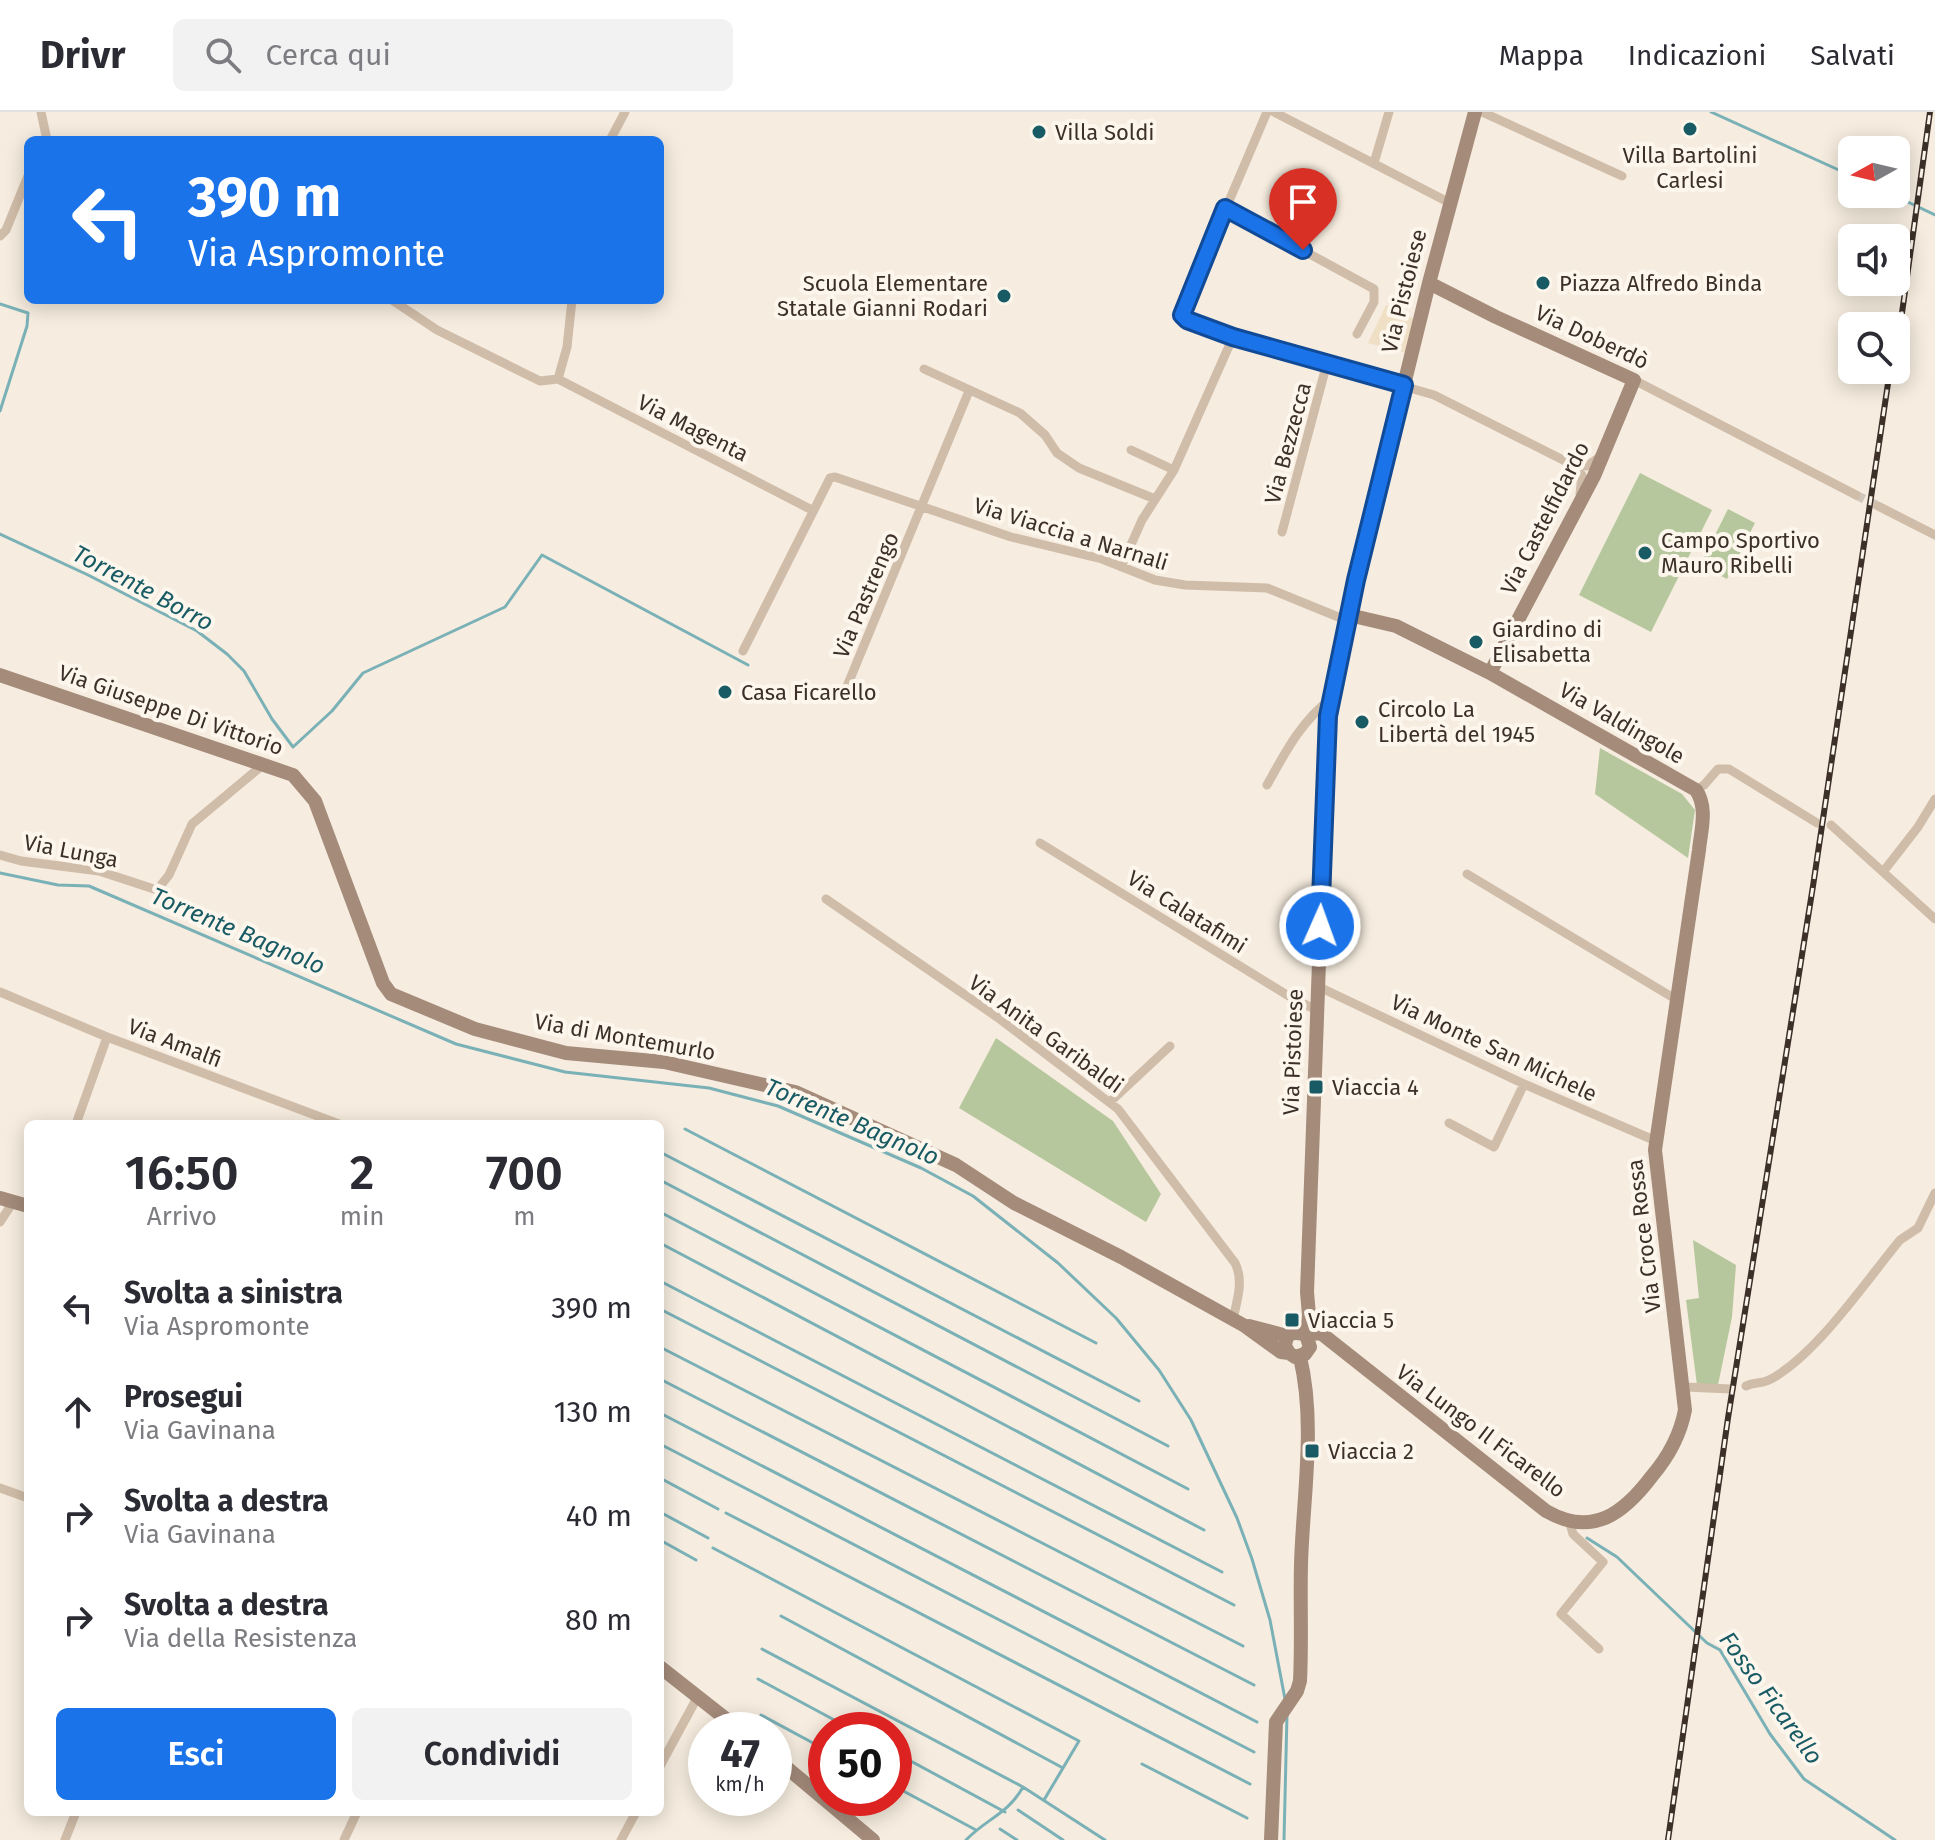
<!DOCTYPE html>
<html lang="it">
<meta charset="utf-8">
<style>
:root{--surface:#fff;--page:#f2f2f3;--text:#2b2b33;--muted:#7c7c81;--line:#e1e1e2;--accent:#1a73e8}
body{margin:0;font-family:"Fira Sans",sans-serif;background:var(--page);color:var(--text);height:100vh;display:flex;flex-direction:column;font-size:30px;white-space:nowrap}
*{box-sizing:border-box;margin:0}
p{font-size:26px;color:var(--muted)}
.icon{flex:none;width:44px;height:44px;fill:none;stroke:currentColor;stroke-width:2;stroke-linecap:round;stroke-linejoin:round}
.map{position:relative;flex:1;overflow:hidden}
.sheet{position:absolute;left:24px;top:1008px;width:640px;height:696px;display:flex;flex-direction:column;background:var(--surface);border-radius:12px;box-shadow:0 4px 20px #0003}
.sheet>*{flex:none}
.top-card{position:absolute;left:24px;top:24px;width:640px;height:168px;border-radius:12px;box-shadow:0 4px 20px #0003;background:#1a73e8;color:#fff;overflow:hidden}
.needle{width:52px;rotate:262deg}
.tools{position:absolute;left:1838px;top:24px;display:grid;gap:16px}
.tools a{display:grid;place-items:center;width:72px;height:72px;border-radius:12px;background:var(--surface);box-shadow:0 4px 20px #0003;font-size:40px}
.speed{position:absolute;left:688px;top:1600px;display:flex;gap:16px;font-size:40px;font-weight:700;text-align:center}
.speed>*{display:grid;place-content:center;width:104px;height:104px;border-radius:50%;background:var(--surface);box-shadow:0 4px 20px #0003;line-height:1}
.speed small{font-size:20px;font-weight:400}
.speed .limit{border:12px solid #d22;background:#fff;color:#111}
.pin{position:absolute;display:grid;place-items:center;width:68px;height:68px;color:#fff;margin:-82px -34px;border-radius:50% 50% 50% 0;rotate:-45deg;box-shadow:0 0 8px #0007}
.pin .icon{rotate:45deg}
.me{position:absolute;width:88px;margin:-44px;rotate:2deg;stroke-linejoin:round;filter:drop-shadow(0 0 6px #0008)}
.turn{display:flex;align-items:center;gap:28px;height:168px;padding:0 32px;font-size:36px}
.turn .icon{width:104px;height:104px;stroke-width:2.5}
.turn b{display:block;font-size:56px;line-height:68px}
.eta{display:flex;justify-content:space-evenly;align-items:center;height:136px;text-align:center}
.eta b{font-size:48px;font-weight:600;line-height:56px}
.button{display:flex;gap:16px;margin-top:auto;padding:16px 32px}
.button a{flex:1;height:92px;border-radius:12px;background:var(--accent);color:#fff;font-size:32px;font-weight:600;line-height:92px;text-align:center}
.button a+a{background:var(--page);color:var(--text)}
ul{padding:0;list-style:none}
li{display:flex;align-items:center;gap:24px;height:104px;padding:0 32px}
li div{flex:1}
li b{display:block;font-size:30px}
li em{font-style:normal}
header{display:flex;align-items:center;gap:48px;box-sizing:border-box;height:112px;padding:0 40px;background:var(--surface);border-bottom:2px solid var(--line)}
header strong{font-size:38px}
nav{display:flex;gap:44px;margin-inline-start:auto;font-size:28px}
.search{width:560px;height:72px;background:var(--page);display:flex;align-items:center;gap:20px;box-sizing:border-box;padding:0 28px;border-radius:12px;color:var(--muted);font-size:30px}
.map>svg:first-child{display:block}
.green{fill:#b7c79d}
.plaza{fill:#efdfc5}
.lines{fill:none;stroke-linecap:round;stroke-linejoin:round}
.stream{stroke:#7ab1b7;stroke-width:3}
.street-tunnel{stroke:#d1c6bb;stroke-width:9;stroke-dasharray:9 4.5;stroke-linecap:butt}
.street{stroke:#d0bda9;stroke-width:9}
.secondary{stroke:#a48b7a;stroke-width:14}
.rail-casing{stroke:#3c3029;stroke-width:6}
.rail{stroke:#fcf6ed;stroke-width:3;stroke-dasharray:9;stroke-linecap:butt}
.route-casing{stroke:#114b97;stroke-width:20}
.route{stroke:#1a73e8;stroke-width:14}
.poi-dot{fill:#195b64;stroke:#fcf6ed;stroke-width:3}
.labels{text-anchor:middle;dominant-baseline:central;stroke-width:8;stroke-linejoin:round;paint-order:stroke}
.poi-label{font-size:22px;fill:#3c3029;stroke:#fcf6ed;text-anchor:start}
.street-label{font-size:22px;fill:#3c3029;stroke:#fcf6ed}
.water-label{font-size:24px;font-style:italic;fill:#195b64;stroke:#fcf6ed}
</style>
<header>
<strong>Drivr</strong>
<div class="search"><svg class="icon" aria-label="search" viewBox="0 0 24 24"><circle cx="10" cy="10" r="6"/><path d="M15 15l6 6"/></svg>Cerca qui</div>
<nav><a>Mappa</a><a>Indicazioni</a><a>Salvati</a></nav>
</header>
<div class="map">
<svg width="1935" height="1728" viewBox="0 0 1935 1728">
<rect width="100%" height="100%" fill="#f6ecdf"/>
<path class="green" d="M1640,361L1712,398L1651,520L1579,483Z
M1728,397L1755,411L1727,467L1700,453Z
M1600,636L1682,682L1695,698L1688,746L1595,682Z
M996,926L1113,1009L1161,1082L1146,1110L959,996Z
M1693,1128L1736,1153L1732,1205L1718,1273H1697L1686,1188L1699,1186Z"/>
<path class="plaza" d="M1386,193L1415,207L1406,241L1368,231Z"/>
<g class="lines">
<path class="stream" d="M1711,0L1852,64
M1891,82L1935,103
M0,192L28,201L27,214L0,299
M0,422L88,463L197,519L227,542L244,559L272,607L293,635L332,599L363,561L505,495L542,443L748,553
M0,761L58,773L89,774L456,932L565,960L709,976L778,994L921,1056L973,1084L1058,1151L1116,1206L1159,1258L1191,1308L1237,1406L1252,1447L1270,1508L1285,1587
M685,1017L1096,1231
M660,1040L1139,1289
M660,1068L1168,1334
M660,1100L1188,1377
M660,1131L1204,1418
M660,1169L1222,1460
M660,1197L1234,1493
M660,1235L1243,1534
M660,1267L1254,1573
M660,1301L1257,1610
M660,1332L1254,1640
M660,1366L718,1397
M660,1400L708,1426
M726,1401L1250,1672
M1587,1426L1617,1445L1707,1531L1720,1538L1770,1622L1804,1667L1895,1728
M660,1428L696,1448
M713,1436L1079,1629L1044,1688
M781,1504L1063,1656
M762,1537L1023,1675L1105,1728
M758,1567L853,1618
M761,1603L826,1638
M894,1640L1005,1700
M1142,1652L1247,1706
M894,1674L976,1718
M1018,1698L1063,1728
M1000,1717L1017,1728
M966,1728C986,1707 1008,1702 1023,1675
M1284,1728L1287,1602"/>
<path class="street-tunnel" d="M1856,383L1878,394"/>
<path class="street" d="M41,0L47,28
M1267,0L1183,197L1184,206L1233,225L1434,283L1569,351L1587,354L1600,345
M1274,0L1450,91
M1482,0L1622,64
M610,28L625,0
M1374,51L1389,0
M1225,96L1374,177V190L1357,222
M0,124L6,118L28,64
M392,188L437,218L540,269L558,267
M924,257L1020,301L1045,323L1057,341L1079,356L1155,387
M558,267L812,398
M558,267L567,235L572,188
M1634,268L1856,383
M1131,338L1174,358
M1572,353L1582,363L1580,382
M1878,394L1935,423
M1282,420L1327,251
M1121,455L1142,408L1174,358L1233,225
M743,539L830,366L835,365L1011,425L1102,447L1155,468L1185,473L1267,476L1348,509
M843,584L969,279
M1267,673C1285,641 1301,609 1331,587
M1696,678L1704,673L1718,657H1729L1817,711
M1831,713L1935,807
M1040,731L1287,883L1316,898
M0,743L21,749L99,759L157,778L169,763L192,712L264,652
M1883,760L1918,715L1935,687
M1467,762L1677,888
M826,787L997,905L1118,997L1235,1151C1244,1168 1237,1189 1233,1207
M1317,874L1524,972L1656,1029
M0,880L107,925L339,1012
M1110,990L1170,934
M1449,1011L1494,1035L1524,972
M76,1012L107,925
M0,1110L13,1090
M1746,1274C1753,1270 1761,1272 1769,1268C1815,1245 1866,1169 1900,1128L1918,1116L1935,1081
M1685,1275L1731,1277
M0,1376L28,1386
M1569,1408L1573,1422L1603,1450L1561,1502L1599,1537
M660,1654L698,1584
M65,1728L76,1700
M344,1728L357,1700
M621,1728L636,1700"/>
<path class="secondary" d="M1429,171L1496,205L1634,268L1594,364L1490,561
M1349,503L1396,514L1490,561L1696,678C1708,696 1701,718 1699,738L1655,1038L1685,1298C1680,1324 1669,1344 1652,1364C1624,1401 1593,1426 1546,1399L1322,1222C1318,1221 1313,1222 1309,1222C1297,1222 1287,1216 1285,1234L1289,1241L1295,1245L1305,1242L1310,1235L1306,1223L1309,1203L1307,1180L1328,604L1356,468L1429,171L1475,0
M0,563L293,663L315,689L383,871L391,882L475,917L566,941L664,950L795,980L956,1053L1014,1091L1121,1145L1245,1214L1281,1240L1289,1241
M0,1086L28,1094
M1249,1214L1287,1224
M660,1555L740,1618
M774,1645L873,1728
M1271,1728L1276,1610L1297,1579L1300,1569C1302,1530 1300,1491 1301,1452C1303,1384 1316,1312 1300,1245"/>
<g class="rail-casing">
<path id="rail" d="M1896,244L1930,0
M1668,1728L1728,1306L1813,774L1890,258"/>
</g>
<use href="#rail" class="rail"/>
</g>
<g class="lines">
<g class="route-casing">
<path id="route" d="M1303,138L1225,96L1182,203L1187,208L1233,225L1404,273L1356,468L1328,604L1320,814"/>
</g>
<use href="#route" class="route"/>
</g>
<g class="poi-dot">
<circle cx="1690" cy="17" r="8"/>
<circle cx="1039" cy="20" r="8"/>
<circle cx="1543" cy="171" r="8"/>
<circle cx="1004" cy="184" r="8"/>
<circle cx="1645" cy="441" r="8"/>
<circle cx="1476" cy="530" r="8"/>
<circle cx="725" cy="580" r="8"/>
<circle cx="1362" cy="610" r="8"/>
<rect x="1308" y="967" width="16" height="16" rx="4"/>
<rect x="1284" y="1200" width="16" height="16" rx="4"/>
<rect x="1304" y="1331" width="16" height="16" rx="4"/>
</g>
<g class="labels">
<g class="poi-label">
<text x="1055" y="20">Villa Soldi</text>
<text x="1690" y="43" text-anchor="middle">Villa Bartolini<tspan x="1690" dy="25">Carlesi</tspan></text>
<text x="988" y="171" text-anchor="end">Scuola Elementare<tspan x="988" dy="25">Statale Gianni Rodari</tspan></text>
<text x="1559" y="171">Piazza Alfredo Binda</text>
<text x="1661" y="428">Campo Sportivo<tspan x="1661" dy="25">Mauro Ribelli</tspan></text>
<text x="1492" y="517">Giardino di<tspan x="1492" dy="25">Elisabetta</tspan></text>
<text x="741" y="580">Casa Ficarello</text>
<text x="1378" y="597">Circolo La<tspan x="1378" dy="25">Libertà del 1945</tspan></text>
<text x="1332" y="975">Viaccia 4</text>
<text x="1308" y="1208">Viaccia 5</text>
<text x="1328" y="1339">Viaccia 2</text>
</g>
<g class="street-label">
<text transform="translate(1404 179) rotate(-76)">Via Pistoiese</text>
<text transform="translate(1592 225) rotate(25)">Via Doberdò</text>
<text transform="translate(693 316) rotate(27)">Via Magenta</text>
<text transform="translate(1288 331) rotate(-75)">Via Bezzecca</text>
<text transform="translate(1545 406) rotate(-63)">Via Castelfidardo</text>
<text transform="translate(1071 422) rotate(17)">Via Viaccia a Narnali</text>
<text transform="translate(866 483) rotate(-67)">Via Pastrengo</text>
<text transform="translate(171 598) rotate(19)">Via Giuseppe Di Vittorio</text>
<text transform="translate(1622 611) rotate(30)">Via Valdingole</text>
<text transform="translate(71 739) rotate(11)">Via Lunga</text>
<text transform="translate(1187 800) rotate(32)">Via Calatafimi</text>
<text transform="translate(1046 922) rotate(36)">Via Anita Garibaldi</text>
<text transform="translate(625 925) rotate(10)">Via di Montemurlo</text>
<text transform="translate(175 931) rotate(21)">Via Amalfi</text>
<text transform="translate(1494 936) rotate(25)">Via Monte San Michele</text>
<text transform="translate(1293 940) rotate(-88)">Via Pistoiese</text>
<text transform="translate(1644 1124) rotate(-97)">Via Croce Rossa</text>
<text transform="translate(1481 1319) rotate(37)">Via Lungo Il Ficarello</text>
</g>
<g class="water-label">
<text transform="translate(143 476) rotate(28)">Torrente Borro</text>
<text transform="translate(238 819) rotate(23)">Torrente Bagnolo</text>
<text transform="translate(852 1010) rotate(23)">Torrente Bagnolo</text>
<text transform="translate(1771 1586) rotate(54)">Fosso Ficarello</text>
</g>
</g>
</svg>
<div class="tools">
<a><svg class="needle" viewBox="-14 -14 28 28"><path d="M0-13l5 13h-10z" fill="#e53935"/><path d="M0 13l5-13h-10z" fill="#7c7c81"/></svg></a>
<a><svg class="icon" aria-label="sound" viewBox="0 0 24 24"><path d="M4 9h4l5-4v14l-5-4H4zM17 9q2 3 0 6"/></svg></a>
<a><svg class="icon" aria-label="search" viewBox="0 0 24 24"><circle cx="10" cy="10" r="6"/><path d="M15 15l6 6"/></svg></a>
</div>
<div class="speed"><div>47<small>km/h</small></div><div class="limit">50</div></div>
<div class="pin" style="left:1303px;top:138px;background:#d93025"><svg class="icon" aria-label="arrive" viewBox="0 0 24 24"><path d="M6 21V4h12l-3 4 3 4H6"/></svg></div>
<svg class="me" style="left:1320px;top:814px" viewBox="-20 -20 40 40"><circle r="17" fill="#1a73e8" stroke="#fff" stroke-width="3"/><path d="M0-11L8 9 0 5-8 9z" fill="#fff"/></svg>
<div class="top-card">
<div class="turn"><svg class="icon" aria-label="left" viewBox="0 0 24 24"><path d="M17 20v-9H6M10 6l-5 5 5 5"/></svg><div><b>390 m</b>Via Aspromonte</div></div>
</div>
<section class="sheet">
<div class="eta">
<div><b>16:50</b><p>Arrivo</p></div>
<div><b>2</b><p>min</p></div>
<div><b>700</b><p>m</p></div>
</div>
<ul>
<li><svg class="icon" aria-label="left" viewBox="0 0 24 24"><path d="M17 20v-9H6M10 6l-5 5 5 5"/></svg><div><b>Svolta a sinistra</b><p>Via Aspromonte</p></div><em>390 m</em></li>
<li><svg class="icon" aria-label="ahead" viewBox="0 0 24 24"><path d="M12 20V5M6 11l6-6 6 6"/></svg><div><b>Prosegui</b><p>Via Gavinana</p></div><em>130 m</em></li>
<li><svg class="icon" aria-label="right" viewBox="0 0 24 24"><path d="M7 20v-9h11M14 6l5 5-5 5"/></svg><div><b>Svolta a destra</b><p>Via Gavinana</p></div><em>40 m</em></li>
<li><svg class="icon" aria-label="right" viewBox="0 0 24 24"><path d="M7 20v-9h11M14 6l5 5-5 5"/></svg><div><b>Svolta a destra</b><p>Via della Resistenza</p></div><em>80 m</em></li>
</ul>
<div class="button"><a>Esci</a><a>Condividi</a></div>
</section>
</div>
